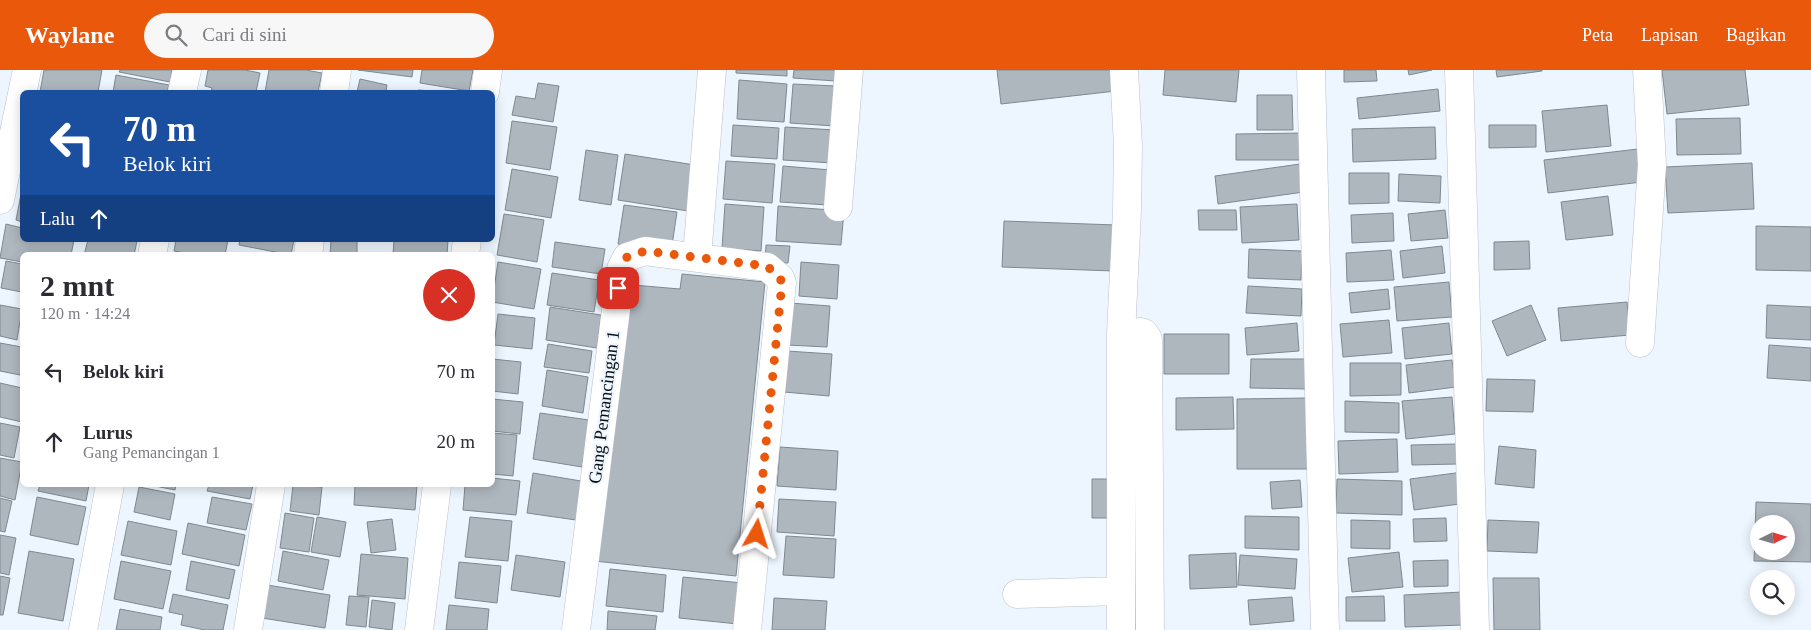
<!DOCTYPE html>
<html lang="id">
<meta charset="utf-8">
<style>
:root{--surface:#fff;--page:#f7f7f7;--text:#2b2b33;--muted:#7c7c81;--accent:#ea580c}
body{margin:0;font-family:"Times New Roman",serif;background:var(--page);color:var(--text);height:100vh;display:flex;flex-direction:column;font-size:19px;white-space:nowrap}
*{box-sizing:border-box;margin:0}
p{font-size:16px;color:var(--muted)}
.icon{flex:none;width:28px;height:28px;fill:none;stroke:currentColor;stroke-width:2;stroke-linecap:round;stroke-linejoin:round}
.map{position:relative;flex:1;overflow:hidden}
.details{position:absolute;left:20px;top:182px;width:475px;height:235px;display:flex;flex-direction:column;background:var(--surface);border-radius:8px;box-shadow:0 2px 12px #0003}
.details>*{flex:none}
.banner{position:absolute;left:20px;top:20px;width:475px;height:152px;border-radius:8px;box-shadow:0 2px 12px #0003;background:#1a4fa0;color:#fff;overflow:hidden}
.needle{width:32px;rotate:85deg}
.controls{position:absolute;left:1750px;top:445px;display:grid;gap:10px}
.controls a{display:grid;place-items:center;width:45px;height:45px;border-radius:50%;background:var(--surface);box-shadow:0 2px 12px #0003;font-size:25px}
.pin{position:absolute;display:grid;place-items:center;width:42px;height:42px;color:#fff;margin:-21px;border-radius:10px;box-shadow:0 2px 8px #0006}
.me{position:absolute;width:55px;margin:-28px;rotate:6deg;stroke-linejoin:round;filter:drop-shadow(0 0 4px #0008)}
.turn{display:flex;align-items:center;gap:18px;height:105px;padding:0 20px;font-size:22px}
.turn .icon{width:65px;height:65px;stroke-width:2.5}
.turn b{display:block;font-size:35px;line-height:42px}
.then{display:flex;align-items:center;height:48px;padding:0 20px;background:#0003;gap:10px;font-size:19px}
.round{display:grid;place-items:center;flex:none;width:52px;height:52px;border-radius:26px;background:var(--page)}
.head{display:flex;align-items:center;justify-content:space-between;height:85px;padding:0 20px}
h1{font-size:30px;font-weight:700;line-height:38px}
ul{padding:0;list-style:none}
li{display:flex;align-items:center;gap:15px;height:70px;padding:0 20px}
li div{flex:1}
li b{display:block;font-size:19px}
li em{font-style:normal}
header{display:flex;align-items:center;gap:30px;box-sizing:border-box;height:70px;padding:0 25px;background:var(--accent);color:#fff}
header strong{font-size:24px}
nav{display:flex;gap:28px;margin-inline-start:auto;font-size:18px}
.search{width:350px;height:45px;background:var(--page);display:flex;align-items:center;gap:12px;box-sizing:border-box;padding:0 18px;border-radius:28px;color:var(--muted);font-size:19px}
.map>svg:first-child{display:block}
.building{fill:#aeb6be;stroke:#80888f;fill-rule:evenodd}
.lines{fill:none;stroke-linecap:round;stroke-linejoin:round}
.minor-casing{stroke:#bac2c9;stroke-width:29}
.minor{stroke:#fff;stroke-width:28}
.route{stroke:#ea580c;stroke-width:9;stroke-dasharray:0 16.2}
.labels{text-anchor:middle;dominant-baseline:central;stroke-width:4.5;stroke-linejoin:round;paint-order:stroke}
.street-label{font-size:18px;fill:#0c0f11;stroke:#edf6fe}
</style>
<header>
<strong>Waylane</strong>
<div class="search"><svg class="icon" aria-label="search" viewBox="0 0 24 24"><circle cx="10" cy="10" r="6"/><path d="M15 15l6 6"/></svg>Cari di sini</div>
<nav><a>Peta</a><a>Lapisan</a><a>Bagikan</a></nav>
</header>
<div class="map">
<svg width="1811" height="560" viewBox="0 0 1811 560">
<rect width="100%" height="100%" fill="#edf6fe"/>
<path class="building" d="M44,0H102L98,22H40Z
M120,0H172L170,12L119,2Z
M208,0H245L260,3L256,22H211L212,18L205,16Z
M269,0H306L322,3L318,22H265Z
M358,0H413L412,7Z
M422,0H473L469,21L420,13Z
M736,0H787V6L736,3Z
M794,0H836L835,11L793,8Z
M997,0H1114L1116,21L1001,34Z
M1165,0H1239L1236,32L1163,25Z
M1344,0H1376L1377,11L1344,12Z
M1408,0H1432L1409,5Z
M1496,0H1542V1L1497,7Z
M1662,0H1745L1749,35L1667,44Z
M116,5L169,15L167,22H113Z
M360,9L387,15L386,22H357Z
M739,10L787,14L784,52L737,49Z
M538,13L559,16L553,52L512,45L516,26L535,29Z
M793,14L836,16L834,56L790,53Z
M1438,19L1440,41L1359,49L1357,28Z
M418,20L448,22H417Z
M1257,25H1292L1293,60H1257Z
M1607,35L1611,76L1546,82L1542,41Z
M1740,48L1741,84L1677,85L1676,49Z
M512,51L557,57L550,100L506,93Z
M733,55L779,58L777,89L731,86Z
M1489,55H1536V77L1489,78Z
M785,57L835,60L833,93L783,90Z
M1435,57L1436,89L1353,92L1352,59Z
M1301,63V90H1236V64Z
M1638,79L1642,112L1548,123L1544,90Z
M586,80L618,85L611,135L579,130Z
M625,84L695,95L688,141L618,130Z
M726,91L775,94L772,133L723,129Z
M1752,93L1754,139L1668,143L1665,97Z
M1300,94L1304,122L1218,134L1215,106Z
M783,96L831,100L828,135L780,132Z
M512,99L558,107L551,148L505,140Z
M1349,103H1389V133L1349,134Z
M1399,104L1441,106L1440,133L1398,131Z
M22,119V152L16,150Z
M1608,126L1613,165L1566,170L1561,132Z
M725,134L764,137L761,181L722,178Z
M1297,134L1299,170L1242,173L1240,137Z
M624,135L677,142L671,182L618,174Z
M778,136L844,141L841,175L776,171Z
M1198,140H1236L1237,160H1199Z
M1445,140L1448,168L1411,171L1408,144Z
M1393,143L1394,171L1352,173L1351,145Z
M504,144L544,150L537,192L497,185Z
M1004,151L1116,155L1114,201L1002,197Z
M6,154L22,158V170H74L71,185H22V192L0,188Z
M1756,156L1811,157V201L1756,200Z
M88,170H133L137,171L134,185H84Z
M176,170H228L225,185H195L174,181Z
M240,170H294L291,185L239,175Z
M331,170H357V185H330Z
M394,170H448L447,185H393Z
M1529,171L1530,199L1494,200V172Z
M555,172L605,179L601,204L552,197Z
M766,175L790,176L788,193L765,192Z
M1442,176L1445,203L1403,208L1400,181Z
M1249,179L1302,181L1301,210L1248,208Z
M1391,180L1394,210L1347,212L1346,183Z
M6,191L22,194V222L1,218Z
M498,192L541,199L534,239L492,232Z
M801,192L839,195L837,229L799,226Z
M552,203L599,210L594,242L547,235Z
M682,204L765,212L736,506L594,491L621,214L680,219Z
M1449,212L1452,247L1397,251L1394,217Z
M1248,216L1302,219L1301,246L1246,243Z
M1388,219L1390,239L1351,243L1349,223Z
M1627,232L1630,265L1561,271L1558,238Z
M790,233L830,236L827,277L787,275Z
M0,235L22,239L17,270L0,266Z
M1531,235L1546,270L1507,286L1492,251Z
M1767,235L1811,237V270L1766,268Z
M550,237L601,245L597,278L546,270Z
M498,244L535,248L532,279L494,275Z
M1389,250L1392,283L1343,287L1340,254Z
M1297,253L1299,281L1247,285L1245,258Z
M1449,253L1452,284L1405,289L1402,258Z
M1164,264H1229V304H1164Z
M0,273L22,277V294L20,305L0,301Z
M548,274L592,281L589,303L544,297Z
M1769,275L1811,278V311L1767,308Z
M787,281L832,284L829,326L784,322Z
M492,289L521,292L518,324L492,321Z
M1251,289H1308V319L1250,318Z
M1452,290L1456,317L1409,323L1406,295Z
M1350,293H1401V325L1350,326Z
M547,300L588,307L583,343L542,336Z
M1487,309L1535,310L1533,342L1486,341Z
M0,313L22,318V352L0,347Z
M1233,327L1234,359L1176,360V328Z
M1452,327L1455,364L1406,369L1402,331Z
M1307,328V399H1237V329Z
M492,329L523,332L520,364L492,361Z
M1345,331L1399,333V363L1345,362Z
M540,343L589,350L582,397L533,389Z
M0,353L20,357L14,388L0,385Z
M492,363L517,365L513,406L492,404Z
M1397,369L1398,402L1339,404L1338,371Z
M1457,374L1458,394L1412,395L1411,375Z
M1499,376L1536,380L1534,418L1495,414Z
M780,377L838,381L836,420L777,416Z
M0,388L22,392L15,430L0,426Z
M1463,402L1467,433L1414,440L1410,409Z
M533,403L581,411L576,450L527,443Z
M492,408L520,411L516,445L463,440L465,415H492Z
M1092,409H1114V448H1092Z
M1337,409L1402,411V445L1336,443Z
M1300,410L1302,437L1272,439L1270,412Z
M40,415H89L86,431L38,421Z
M150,415H176L175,420Z
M209,415H253L250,429L207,421Z
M293,415L322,417L319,445L290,441Z
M355,415H417L415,440L354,435Z
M139,417L175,424L170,450L134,442Z
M37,427L86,437L78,475L30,465Z
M212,427L252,434L246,460L207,453Z
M0,428L12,431L5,462L0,461Z
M779,429L836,432L834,466L777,462Z
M1756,432L1811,434V492L1754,491ZM1759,454H1786V481H1759Z
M285,443L314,448L309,482L280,478Z
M1245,446L1299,447V480L1245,478Z
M317,447L346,452L340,487L311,482Z
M470,447L512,451L508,491L465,487Z
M1446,448L1447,471L1414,472L1413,449Z
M392,449L396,480L371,483L367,452Z
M1351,450L1390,451V479L1351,478Z
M1488,450L1539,452L1537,483L1487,481Z
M128,451L177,461L171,495L121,485Z
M188,453L245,465L239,496L182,484Z
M0,465L16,468L9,505L0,503Z
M786,466L836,469L834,508L783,505Z
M29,481L74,489L63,551L18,543Z
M283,481L329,490L323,520L278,511Z
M1399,482L1403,517L1352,522L1348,488Z
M1236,483L1237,517L1190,519L1189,485Z
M361,484L408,488L405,529L357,525Z
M516,485L565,492L560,527L511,520Z
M1240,485L1297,489L1295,519L1238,515Z
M1448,490V516L1414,517L1413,491Z
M121,491L171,501L163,539L114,529Z
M191,491L235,500L229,529L186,520Z
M459,492L501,496L497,533L455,528Z
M610,499L666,505L663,542L606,536Z
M0,506L10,508L3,545H0Z
M683,507L742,513L738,554L679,548Z
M1493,508H1539L1540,560H1494Z
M267,515L330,525L325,558L262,548Z
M1462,522L1463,555L1405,557L1404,525Z
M173,524L228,535L223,560H205L181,555L183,545L169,542Z
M349,526L369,527L366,557L346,555Z
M1384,526L1385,551H1346V527Z
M1292,527L1294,551L1250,555L1248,530Z
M774,528L827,531L825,560H772Z
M372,530L395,533L392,560L369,557Z
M449,535L489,539L487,560H446Z
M120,539L162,547L160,560H116Z
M608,541L657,546L655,560H607Z"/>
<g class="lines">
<g class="minor-casing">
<path id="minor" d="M1311,0L1325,560
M1459,0L1475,560
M182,22L187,0
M334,22L337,0
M485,22L488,0
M0,130L27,0
M838,137L849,0
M152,185L155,170
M308,185L310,170
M465,185L467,170
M697,187L712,0
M1121,264L1127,141L1128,76L1124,0
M1640,273L1652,95L1647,0
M1017,524L1121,521
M83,560L110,415
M248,560L271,415
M419,560L437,415
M576,560L621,199L627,187L645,181L767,197L780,208L782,213L747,560
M1121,560V264L1141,262L1144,263L1148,269L1150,560"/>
</g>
<use href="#minor" class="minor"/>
</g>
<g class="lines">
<path class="route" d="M618,218L621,199L627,187L645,181L767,196L780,208L782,213L757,464"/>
</g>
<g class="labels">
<g class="street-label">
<text transform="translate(604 337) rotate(-83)">Gang Pemancingan 1</text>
</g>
</g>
</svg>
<div class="controls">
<a><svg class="needle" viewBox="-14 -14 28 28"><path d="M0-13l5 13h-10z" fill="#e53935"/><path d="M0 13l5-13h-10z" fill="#7c7c81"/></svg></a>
<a><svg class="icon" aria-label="search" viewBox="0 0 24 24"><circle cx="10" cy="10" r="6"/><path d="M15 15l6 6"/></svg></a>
</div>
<div class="pin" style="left:618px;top:218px;background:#d93025"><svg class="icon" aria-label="arrive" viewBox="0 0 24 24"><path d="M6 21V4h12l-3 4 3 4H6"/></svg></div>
<svg class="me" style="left:757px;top:464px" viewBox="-20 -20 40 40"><path d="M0-17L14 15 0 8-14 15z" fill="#ea580c" stroke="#fff" stroke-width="4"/></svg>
<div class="banner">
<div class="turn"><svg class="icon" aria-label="left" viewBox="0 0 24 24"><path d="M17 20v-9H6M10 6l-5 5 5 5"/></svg><div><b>70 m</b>Belok kiri</div></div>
<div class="then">Lalu<svg class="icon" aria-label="ahead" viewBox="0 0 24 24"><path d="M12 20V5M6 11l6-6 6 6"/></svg></div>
</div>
<section class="details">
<div class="head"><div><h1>2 mnt</h1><p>120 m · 14:24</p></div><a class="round" style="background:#d93025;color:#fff"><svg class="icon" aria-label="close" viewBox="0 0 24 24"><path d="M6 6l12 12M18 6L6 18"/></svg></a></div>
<ul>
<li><svg class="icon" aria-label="left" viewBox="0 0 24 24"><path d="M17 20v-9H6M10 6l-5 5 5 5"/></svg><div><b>Belok kiri</b></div><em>70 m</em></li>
<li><svg class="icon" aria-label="ahead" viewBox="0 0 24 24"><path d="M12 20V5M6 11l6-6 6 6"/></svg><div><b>Lurus</b><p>Gang Pemancingan 1</p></div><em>20 m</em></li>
</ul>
</section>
</div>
